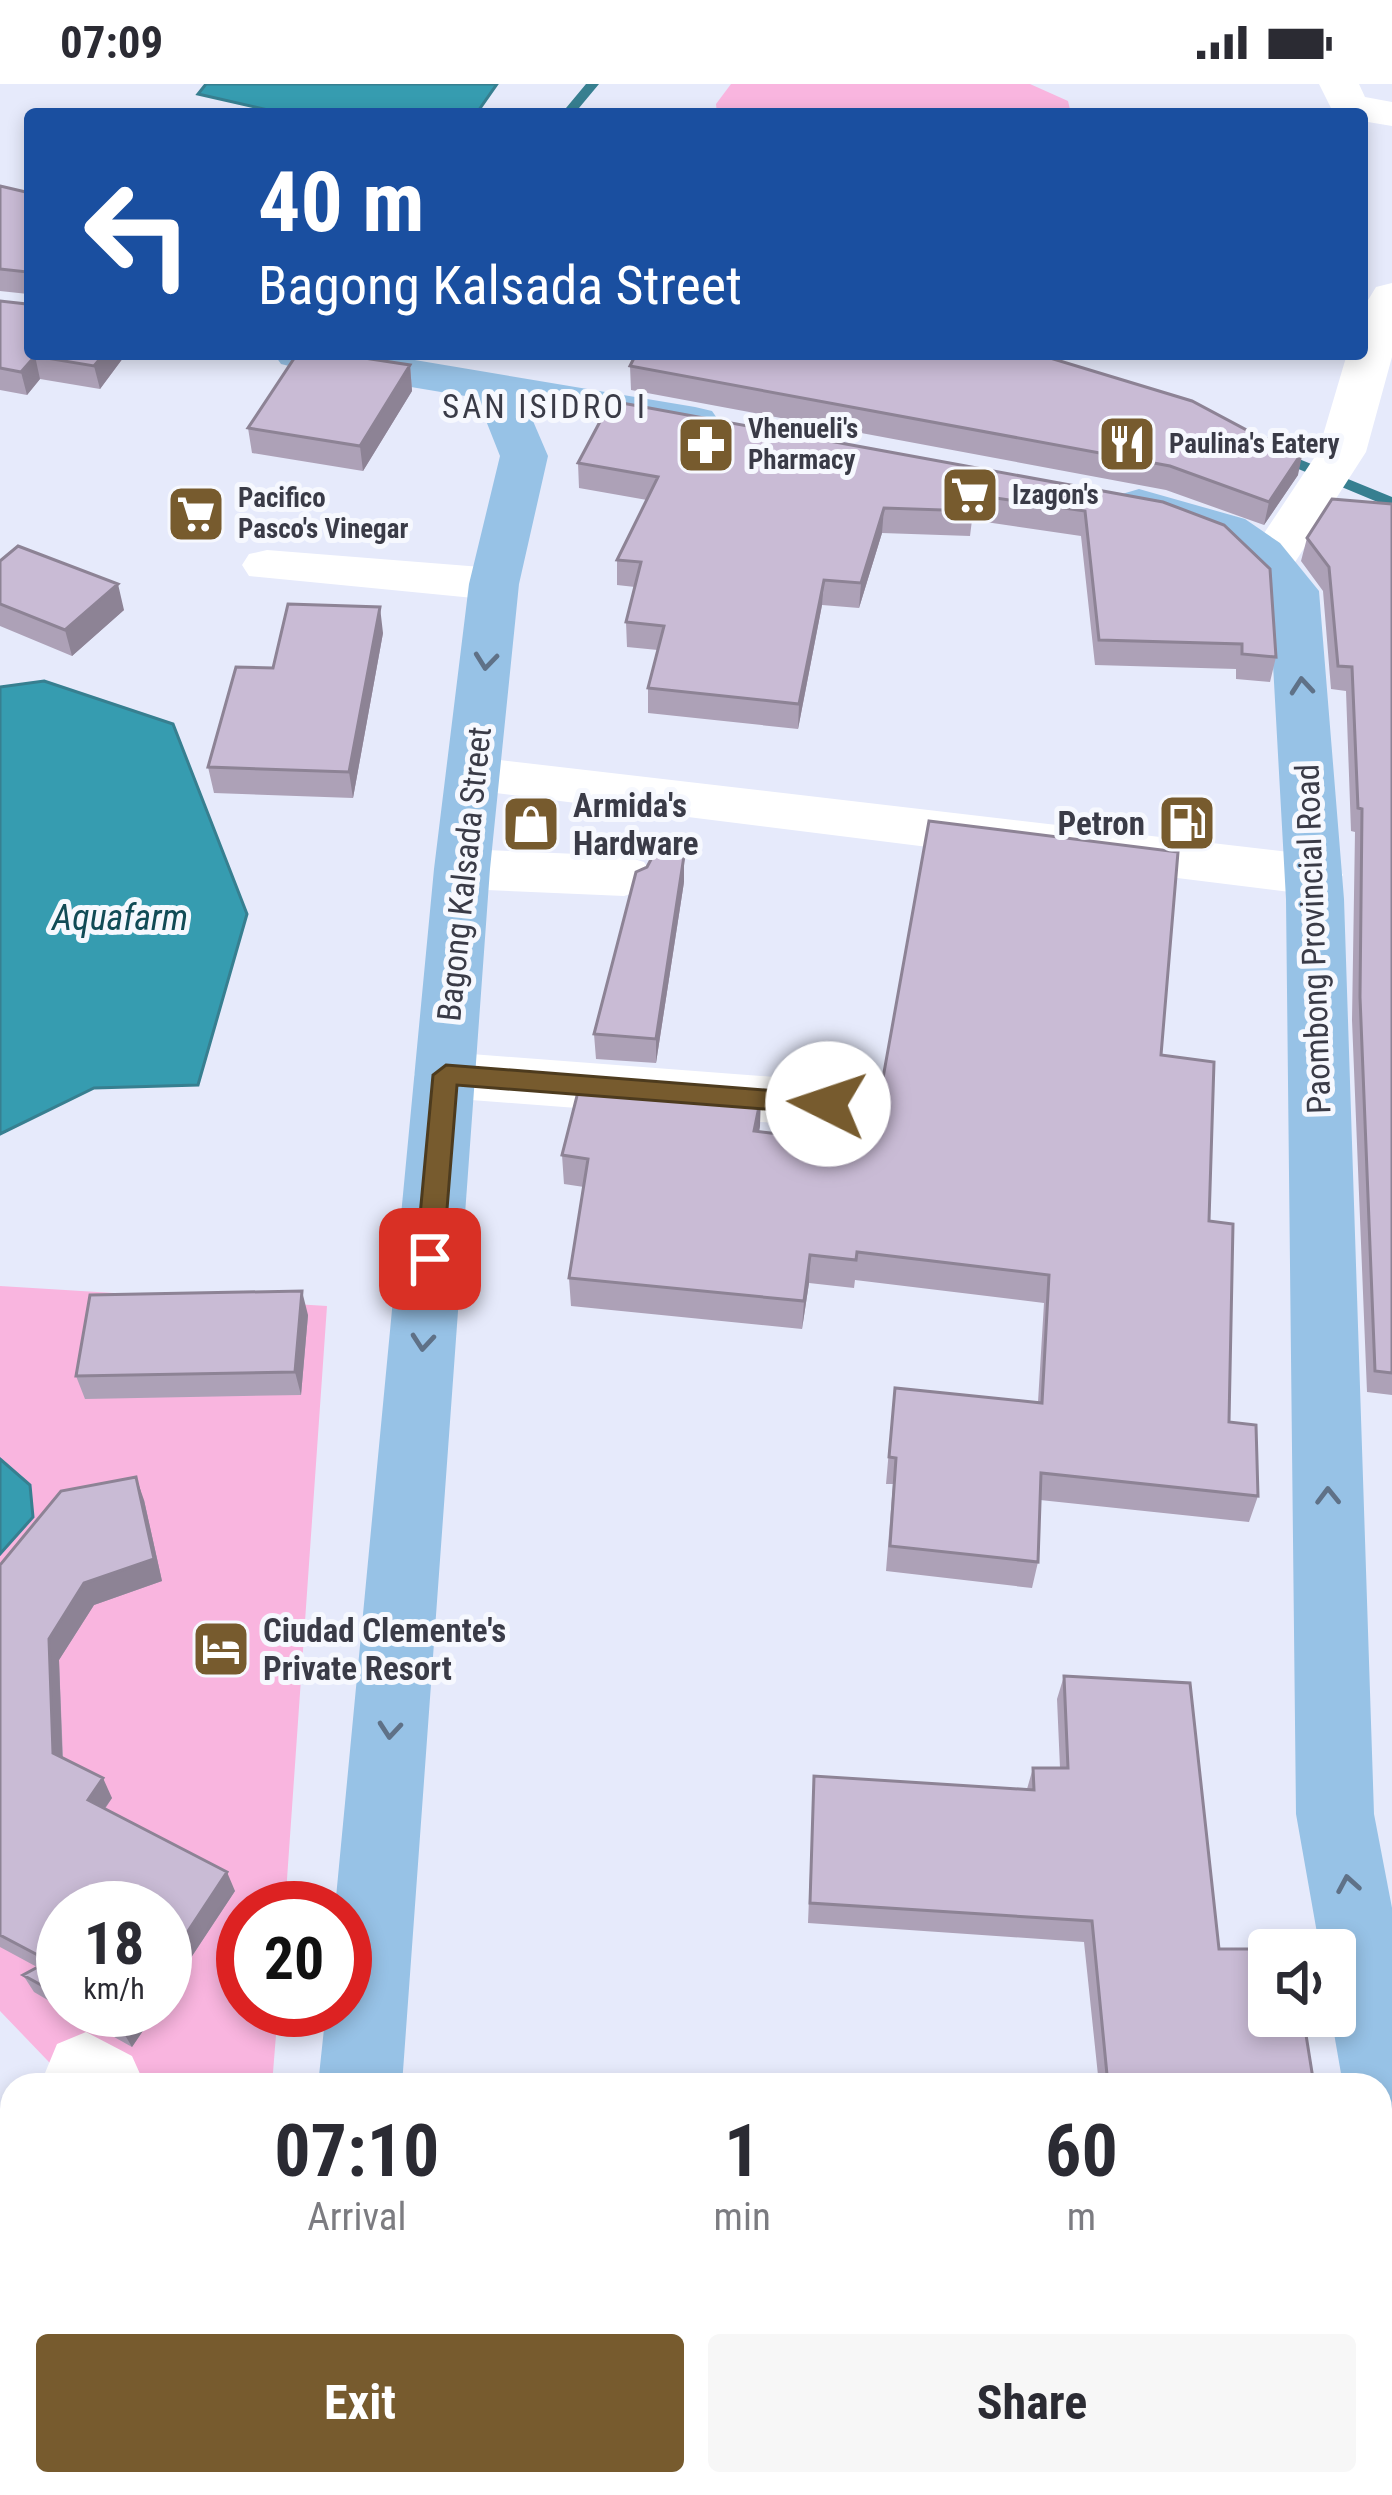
<!DOCTYPE html>
<style>
:root{--surface:#fff;--page:#f7f7f7;--text:#2b2b33;--muted:#7c7c81;--accent:#775b2e}
body{margin:0;font-family:"Roboto Condensed",sans-serif;background:var(--page);color:var(--text);height:100vh;display:flex;flex-direction:column;font-size:45px;white-space:nowrap}
*{box-sizing:border-box;margin:0}
p{font-size:39px;color:var(--muted)}
.icon{flex:none;width:66px;height:66px;fill:none;stroke:currentColor;stroke-width:2;stroke-linecap:round;stroke-linejoin:round}
.map{position:relative;flex:1;overflow:hidden}
.drawer{position:absolute;left:0px;top:1989px;width:1392px;height:423px;display:flex;flex-direction:column;background:var(--surface);border-radius:36px 36px 0 0;box-shadow:0 6px 18px #0003}
.drawer>*{flex:none}
.guide{position:absolute;left:24px;top:24px;width:1344px;height:252px;border-radius:12px;box-shadow:0 6px 18px #0003;background:#1a4fa0;color:#fff;overflow:hidden}
.tools{position:absolute;left:1248px;top:1845px;display:grid;gap:24px}
.tools a{display:grid;place-items:center;width:108px;height:108px;border-radius:12px;background:var(--surface);box-shadow:0 6px 18px #0003;font-size:60px}
.speed{position:absolute;left:36px;top:1797px;display:flex;gap:24px;font-size:60px;font-weight:700;text-align:center}
.speed>*{display:grid;place-content:center;width:156px;height:156px;border-radius:50%;background:var(--surface);box-shadow:0 6px 18px #0003;line-height:1}
.speed small{font-size:30px;font-weight:400}
.speed .limit{border:18px solid #d22;background:#fff;color:#111}
.pin{position:absolute;display:grid;place-items:center;width:102px;height:102px;color:#fff;margin:-51px;border-radius:24px;box-shadow:0 6px 18px #0006}
.me{position:absolute;width:132px;margin:-66px;rotate:274deg;stroke-linejoin:round;filter:drop-shadow(0 0 9px #0008)}
.turn{display:flex;align-items:center;gap:42px;height:252px;padding:0 36px;font-size:54px}
.turn .icon{width:156px;height:156px;stroke-width:2.5}
.turn b{display:block;font-size:84px;line-height:102px}
.eta{display:flex;justify-content:space-evenly;align-items:center;height:204px;text-align:center}
.eta b{font-size:72px;font-weight:700;line-height:84px}
.action{display:flex;gap:24px;margin-top:auto;padding:24px 36px}
.action a{flex:1;height:138px;border-radius:12px;background:var(--accent);color:#fff;font-size:48px;font-weight:700;line-height:138px;text-align:center}
.action a+a{background:var(--page);color:var(--text)}
.status{display:flex;justify-content:space-between;align-items:center;height:84px;padding:0 60px;background:var(--surface);direction:ltr}
.status svg{height:33px;fill:currentColor}
.map>svg:first-child{display:block}
.green{fill:#f9b5df;fill-rule:evenodd}
.water{fill:#369cb0;stroke:#377f90;stroke-width:3}
.lines{fill:none;stroke-linecap:round;stroke-linejoin:round}
.stream{fill:#377f90;fill-rule:evenodd}
.minor{fill:#fff;fill-rule:evenodd}
.major{fill:#97c2e6;fill-rule:evenodd}
.wall{fill:#ada1b7}
.shaded-wall{fill:#8d8395}
.building{fill:#c9bbd5;stroke:#8d8395;stroke-width:3}
.oneway{stroke:#5f7187}
.route{fill:#775b2e;stroke:#4d3b1e;stroke-width:3}
.labels{text-anchor:middle;dominant-baseline:central;stroke-width:10;stroke-linejoin:round;paint-order:stroke}
.far-poi-label{font-size:27px;font-weight:bold;fill:#3a3b47;stroke:#f6f8fe;text-anchor:start}
.far-quarter-label{font-size:33px;letter-spacing:3px;fill:#3a3b47;stroke:#f6f8fe}
.poi-label{font-size:33px;font-weight:bold;fill:#3a3b47;stroke:#f6f8fe;text-anchor:start}
.street-label{font-size:33px;fill:#3a3b47;stroke:#f6f8fe}
.water-label{font-size:36px;font-style:italic;fill:#114b56;stroke:#f6f8fe}
</style>
<div class="status"><b>07:09</b><svg viewBox="0 0 49 12"><path d="M0 12V9h3v3zM5 12V6h3v6zM10 12V3h3v9zM15 12V0h3v12zM26 1h20v11H26zM47 4h2v5h-2z"/></svg></div>
<div class="map">
<svg width="1392" height="2411" viewBox="0 0 1392 2411">
<rect width="100%" height="100%" fill="#e6eafb"/>
<path class="green" d="M731,0H1030L1068,17L1071,30H717L716,20Z
M0,1202L327,1222L285,1824H243V1926H278L272,2001H71L0,1927ZM63,1824H165V1926H63Z"/>
<path class="water" d="M206,0H497L476,30H285L198,10Z
M44,597L173,640L247,830L198,1001L94,1004L0,1050V603Z
M0,1375L30,1401L33,1433L0,1470Z"/>
<g class="lines">
<path class="stream" d="M586,0H599L574,30H561Z
M1277,366L1392,413V424L1272,374L1269,371Z"/>
<path class="minor" d="M1319,0H1359L1365,13L1392,18V42L1362,37V30H1334Z
M1392,199V273L1366,368L1290,486L1272,490L1254,486L1247,475L1318,368L1347,270H1362V226L1376,203Z
M267,466L494,484L512,489L519,500L512,511L494,516L249,492L242,481L249,470Z
M474,673L1314,771L1334,777L1343,791L1334,805L1314,811L455,704L447,691L455,678Z
M462,765L624,772L644,778L653,792L644,806L624,812L462,805L442,799L434,785L442,771Z
M445,968L828,997L850,1004L859,1020L850,1036L828,1043L445,1014L423,1007L414,991L423,975Z
M86,1948L132,1972L145,2001H50L45,1989L57,1960Z"/>
<path class="major" d="M274,270H379L695,323L712,327L719,337L712,347L695,351L527,323L548,372L519,500L490,785L402,2001H318L326,1926H345V1824H335L434,785L469,500L500,372L477,314L297,284L281,280Z
M1139,405L1245,435L1280,459L1319,507L1344,815L1374,1730L1392,1824V2081L1380,2076V2001H1343L1331,1932L1335,1866H1320L1296,1730L1286,815L1269,508C1231,456 1181,445 1122,430L1114,420L1122,410Z
M279,2400H371L370,2411H278Z"/>
</g>
<path class="wall" d="M0,102L126,270L100,305L40,295L27,311L0,306V217L27,220L28,210L0,207Z
M410,281L412,307L363,387L252,369L248,344Z
M630,282L1298,391L1264,441L1166,406L631,306Z
M578,379L1163,418L1276,573L1270,598L1236,595V585L1095,581L1081,452L972,436L970,452L882,449L859,524L822,521L798,645L648,629V604L658,566L627,563L626,538L635,503L617,501V476L647,416L579,404Z
M1392,420V1311L1367,1308L1352,936L1355,748L1351,747L1346,607L1331,605L1323,507L1301,477L1307,454Z
M0,477L124,526L72,572L0,542Z
M383,549L353,714L214,709L208,683L273,584Z
M684,798L656,979L596,975L594,950Z
M1161,971L1209,1137L1229,1338L1258,1412L1249,1438L1040,1416L1038,1478L1032,1504L886,1487L893,1400H886L892,1331L1038,1318L1044,1219L855,1196L854,1204L809,1199L802,1245L571,1222L569,1194L584,1103L564,1100L562,1071L760,1042L759,1048L871,1061Z
M308,1231L301,1311L85,1315L76,1292Z
M144,1416L162,1497L94,1521L59,1576L63,1674L112,1714L105,1725L235,1807L165,1913V1824H63V1925L34,1908L23,1891L37,1883L0,1863V1481Z
M1064,1592L1219,1865L1314,2001H1099L1084,1858L808,1839L814,1692L1027,1705L1033,1684H1060L1057,1615Z
M66,1926H157L132,1963Z
M1008,2400H1335L1336,2411H1009Z"/>
<path class="shaded-wall" d="M104,270H126L100,305L94,282Z
M35,272L40,295L27,311L21,288Z
M410,281L412,307L363,387L360,362Z
M1303,367L1298,391L1264,441L1269,418Z
M884,424L882,449L859,524L861,499Z
M824,496L822,521L798,645L799,620Z
M118,500L124,526L72,572L65,546Z
M380,523L383,549L353,714L349,688Z
M684,772V798L656,979V955Z
M761,1013L760,1042L753,1076L754,1047Z
M810,1171L809,1199L802,1245L804,1217Z
M302,1207L308,1231L301,1311L295,1288Z
M136,1393L144,1416L162,1497L94,1521L59,1576L63,1689L53,1669L49,1555Z
M103,1694L112,1714L97,1735L88,1716Z
M227,1788L235,1807L165,1913V1882Z
M136,1926H157L132,1963L122,1946Z
M0,2151L12,2182V2201L0,2170Z
M12,2219V2239L0,2246V2226Z
M221,2400H252L253,2405L227,2411H173Z"/>
<path class="building" d="M0,102L30,109V270H104L94,282L35,272L21,288L0,284V217L27,220L28,188L0,185Z
M297,270H338L410,281L360,362L248,344Z
M636,270H1037L1192,317L1258,352L1303,367L1269,418L1170,382L630,282Z
M611,317L1163,418L1224,441L1270,485L1276,573L1242,570V560L1099,556L1085,427L975,411L973,427L884,424L861,499L824,496L799,620L648,604L664,542L626,538L641,478L617,476L658,393L578,379Z
M1332,415L1392,420V1289L1375,1287L1360,913L1362,725L1358,724L1352,583L1338,582L1329,483L1307,454Z
M18,462L118,500L65,546L0,520V477Z
M288,520L380,523L349,688L208,683L236,583L273,584Z
M929,737L1178,768L1161,971L1214,978L1209,1137L1233,1140L1229,1338L1256,1341L1258,1412L1041,1389L1038,1478L890,1462L896,1374L889,1373L895,1304L1042,1319L1049,1191L857,1168L856,1176L810,1171L804,1217L569,1194L588,1075L562,1071L580,1000L761,1013L754,1047L871,1061Z
M656,766L684,772L656,955L594,950L636,788L647,783Z
M302,1207L295,1288L76,1292L90,1211Z
M136,1393L154,1475L84,1499L49,1555L53,1669L103,1694L88,1716L227,1788L165,1882V1824H63V1913L23,1891L49,1877L0,1851V1481L61,1407Z
M1064,1592L1190,1599L1219,1865H1293L1269,1866V1932H1303L1314,2001H1108L1092,1837L810,1819L814,1692L1034,1706L1033,1684H1068Z
M86,1926H136L122,1946Z
M0,2170L12,2201V2219L0,2226Z
M24,2400H221L173,2411H24Z
M1015,2400H1335L1336,2411H1016Z"/>
<defs><path id="oneway-chevron" d="M-2-3.5L2.5 0L-2 3.5" fill="none" stroke-width="1.6" stroke-linecap="round" stroke-linejoin="round" transform="scale(3)"/></defs>
<g class="oneway">
<use href="#oneway-chevron" transform="translate(486 577) rotate(96)"/>
<use href="#oneway-chevron" transform="translate(1302 602) rotate(-95)"/>
<use href="#oneway-chevron" transform="translate(423 1258) rotate(95)"/>
<use href="#oneway-chevron" transform="translate(1328 1412) rotate(-91)"/>
<use href="#oneway-chevron" transform="translate(390 1646) rotate(95)"/>
<use href="#oneway-chevron" transform="translate(1348 1800) rotate(-100)"/>
</g>
<path class="route" d="M446,981L828,1011L841,1020L828,1030L457,1001L443,1175L430,1185L416,1175L433,991Z"/>
<defs>
<g id="restaurant-square" transform="scale(3)"><rect x="-9" y="-9" width="18" height="18" rx="4" fill="#775b2e" stroke="#f6f8fe"/><path d="M-5-6h1v4h1v-4h1v4h1v-4h1v5L-1.5 .5V6h-2V.5L-5-1ZM5-6V6H3V1.5H1.5Q1.5-4 5-6Z" fill="#fff"/></g>
<g id="pharmacy-square" transform="scale(3)"><rect x="-9" y="-9" width="18" height="18" rx="4" fill="#775b2e" stroke="#f6f8fe"/><path d="M-2-6h4v4h4v4h-4v4h-4v-4h-4v-4h4Z" fill="#fff"/></g>
<g id="supermarket-square" transform="scale(3)"><rect x="-9" y="-9" width="18" height="18" rx="4" fill="#775b2e" stroke="#f6f8fe"/><path d="M-6-5.5h2.5l.6 2H6L4.5 2H-2.5L-4.4-4H-6ZM-1.5 3.2a1.3 1.3 0 1 0 .1 0ZM3 3.2a1.3 1.3 0 1 0 .1 0Z" fill="#fff"/></g>
<g id="fuel-square" transform="scale(3)"><rect x="-9" y="-9" width="18" height="18" rx="4" fill="#775b2e" stroke="#f6f8fe"/><path d="M-5.5-6h7V0h2V4h1.3V-2.5L3-4.5l.8-.8L6-3V5H2.5V1h-1V6h-7ZM-4.2-4.7v3.2H.2V-4.7Z" fill="#fff"/></g>
<g id="shop-square" transform="scale(3)"><rect x="-9" y="-9" width="18" height="18" rx="4" fill="#775b2e" stroke="#f6f8fe"/><path d="M-5-2.5h2.3a2.7 3.5 0 0 1 5.4 0H5L5.5 6h-11ZM-1.5-2.5h3a1.5 2.3 0 0 0-3 0Z" fill="#fff"/></g>
<g id="hotel-square" transform="scale(3)"><rect x="-9" y="-9" width="18" height="18" rx="4" fill="#775b2e" stroke="#f6f8fe"/><path d="M-6-4.5h1.5V1H6V5H4.5V3h-9V5H-6ZM-4 0a1.8 1.8 0 1 1 3.6 0ZM.5 0V-2.5h3Q6-2.5 6 0Z" fill="#fff"/></g>
</defs>
<g fill-rule="evenodd">
<use href="#restaurant-square" x="1127" y="360"/>
<use href="#pharmacy-square" x="706" y="361"/>
<use href="#supermarket-square" x="970" y="411"/>
<use href="#supermarket-square" x="196" y="430"/>
<use href="#fuel-square" x="1187" y="739"/>
<use href="#shop-square" x="531" y="740"/>
<use href="#hotel-square" x="221" y="1565"/>
</g>
<g class="labels">
<g class="far-poi-label">
<text x="748" y="345">Vhenueli's<tspan x="748" dy="31">Pharmacy</tspan></text>
<text x="1169" y="360">Paulina's Eatery</text>
<text x="1012" y="411">Izagon's</text>
<text x="238" y="414">Pacifico<tspan x="238" dy="31">Pasco's Vinegar</tspan></text>
</g>
<g class="far-quarter-label">
<text x="545" y="322">SAN ISIDRO I</text>
</g>
<g class="poi-label">
<text x="573" y="721">Armida's<tspan x="573" dy="38">Hardware</tspan></text>
<text x="1145" y="739" text-anchor="end">Petron</text>
<text x="263" y="1546">Ciudad Clemente's<tspan x="263" dy="38">Private Resort</tspan></text>
</g>
<g class="street-label">
<text transform="translate(464 790) rotate(-84)">Bagong Kalsada Street</text>
<text transform="translate(1313 855) rotate(-92)">Paombong Provincial Road</text>
</g>
<g class="water-label">
<text x="120" y="834">Aquafarm</text>
</g>
</g>
</svg>
<div class="tools">
<a><svg class="icon" aria-label="sound" viewBox="0 0 24 24"><path d="M4 9h4l5-4v14l-5-4H4zM17 9q2 3 0 6"/></svg></a>
</div>
<div class="speed"><div>18<small>km/h</small></div><div class="limit">20</div></div>
<div class="pin" style="left:430px;top:1175px;background:#d93025"><svg class="icon" aria-label="arrive" viewBox="0 0 24 24"><path d="M6 21V4h12l-3 4 3 4H6"/></svg></div>
<svg class="me" style="left:828px;top:1020px" viewBox="-20 -20 40 40"><circle r="19" fill="#fff"/><path d="M0-13L10 11 0 6-10 11z" fill="#775b2e"/></svg>
<div class="guide">
<div class="turn"><svg class="icon" aria-label="left" viewBox="0 0 24 24"><path d="M17 20v-9H6M10 6l-5 5 5 5"/></svg><div><b>40 m</b>Bagong Kalsada Street</div></div>
</div>
<section class="drawer">
<div class="eta">
<div><b>07:10</b><p>Arrival</p></div>
<div><b>1</b><p>min</p></div>
<div><b>60</b><p>m</p></div>
</div>
<div class="action"><a>Exit</a><a>Share</a></div>
</section>
</div>
